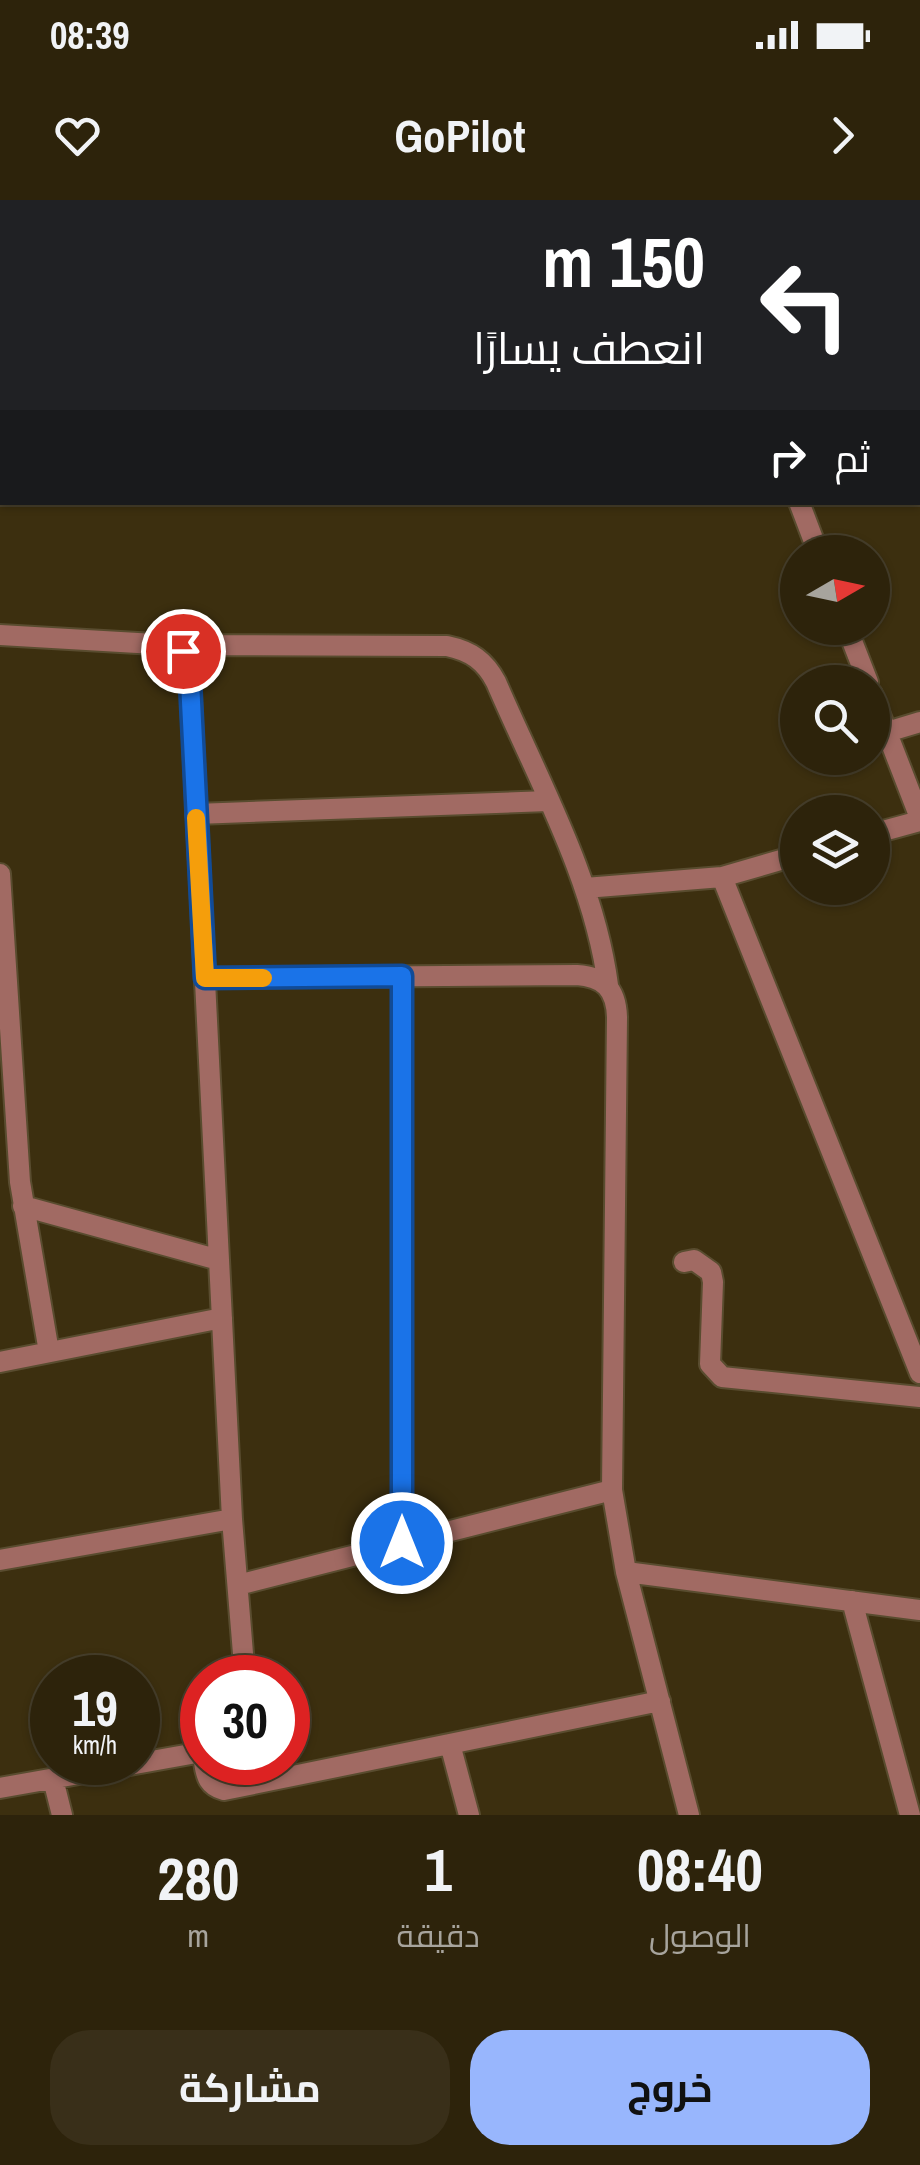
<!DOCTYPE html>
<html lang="ar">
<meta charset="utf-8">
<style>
:root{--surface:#2d230b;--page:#392f19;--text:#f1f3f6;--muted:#a7a49d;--line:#48402c;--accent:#98b6fd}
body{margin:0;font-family:"Archivo Narrow",Cairo,sans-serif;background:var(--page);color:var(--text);direction:rtl;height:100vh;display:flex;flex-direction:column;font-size:38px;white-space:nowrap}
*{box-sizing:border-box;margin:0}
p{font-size:32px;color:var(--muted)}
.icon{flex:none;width:55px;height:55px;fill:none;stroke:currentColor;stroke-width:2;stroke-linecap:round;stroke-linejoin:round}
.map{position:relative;height:1615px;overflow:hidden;direction:ltr}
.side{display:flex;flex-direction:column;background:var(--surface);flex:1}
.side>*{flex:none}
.guide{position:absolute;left:0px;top:0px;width:920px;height:305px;box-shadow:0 2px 8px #0004,0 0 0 2px var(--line);direction:rtl;background:#202124;color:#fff;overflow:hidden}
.needle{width:65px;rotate:81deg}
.fabs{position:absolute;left:780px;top:335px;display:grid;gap:20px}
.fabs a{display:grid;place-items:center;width:110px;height:110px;border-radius:50%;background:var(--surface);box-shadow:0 2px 8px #0004,0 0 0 2px var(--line);font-size:50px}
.speed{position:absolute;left:30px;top:1455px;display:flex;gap:20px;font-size:50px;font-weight:700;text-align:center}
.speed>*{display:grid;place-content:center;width:130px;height:130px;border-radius:50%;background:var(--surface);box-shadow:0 2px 8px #0004,0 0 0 2px var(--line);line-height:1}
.speed small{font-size:25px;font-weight:400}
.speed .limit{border:15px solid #d22;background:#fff;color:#111}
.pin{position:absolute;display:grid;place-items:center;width:85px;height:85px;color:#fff;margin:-42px;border:5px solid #fff;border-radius:50%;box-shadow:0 2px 10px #0007}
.me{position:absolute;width:110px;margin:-55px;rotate:0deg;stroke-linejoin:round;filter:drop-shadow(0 0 8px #0008)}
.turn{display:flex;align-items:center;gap:35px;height:210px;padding:0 50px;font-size:45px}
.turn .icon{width:130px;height:130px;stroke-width:2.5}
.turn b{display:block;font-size:70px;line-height:85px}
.then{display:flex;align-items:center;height:95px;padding:0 50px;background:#0003;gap:20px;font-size:38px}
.eta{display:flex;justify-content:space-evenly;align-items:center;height:170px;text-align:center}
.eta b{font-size:60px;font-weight:700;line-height:70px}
.primary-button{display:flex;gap:20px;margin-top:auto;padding:20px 50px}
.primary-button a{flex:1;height:115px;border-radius:40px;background:var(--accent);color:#111;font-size:40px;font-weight:700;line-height:115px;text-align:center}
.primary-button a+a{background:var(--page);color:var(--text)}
.status{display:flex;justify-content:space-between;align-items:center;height:70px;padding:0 50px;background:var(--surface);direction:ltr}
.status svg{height:28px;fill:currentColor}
header{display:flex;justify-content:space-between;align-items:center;height:130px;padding:0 50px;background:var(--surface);font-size:45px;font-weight:700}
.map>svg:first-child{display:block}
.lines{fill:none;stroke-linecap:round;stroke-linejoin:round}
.street-casing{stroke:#594c2f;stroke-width:24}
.street{stroke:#a16a63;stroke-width:20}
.route-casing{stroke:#114b97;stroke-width:25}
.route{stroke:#1a73e8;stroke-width:18}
.slow{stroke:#f59e0b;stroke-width:18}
</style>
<div class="status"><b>08:39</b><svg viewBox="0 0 49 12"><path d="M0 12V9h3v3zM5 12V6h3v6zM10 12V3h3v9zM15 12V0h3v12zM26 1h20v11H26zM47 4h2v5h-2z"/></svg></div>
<header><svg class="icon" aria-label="forward" viewBox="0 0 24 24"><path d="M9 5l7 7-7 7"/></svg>GoPilot<svg class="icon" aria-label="heart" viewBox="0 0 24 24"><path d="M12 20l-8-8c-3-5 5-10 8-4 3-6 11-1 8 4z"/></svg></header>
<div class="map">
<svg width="920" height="1615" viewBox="0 0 920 1615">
<rect width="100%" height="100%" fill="#3c2f0f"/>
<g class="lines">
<g class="street-casing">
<path id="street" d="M750,0V2
M918,128L920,135
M799,302L818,352
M847,428L868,482
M0,435L172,445L183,451L189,462L232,1319L245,1478
M172,445L447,446C471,451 485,461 496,482C538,580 594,679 608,785
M872,494L920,618
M887,532L920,522
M196,614L548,601
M872,634L920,621
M0,674L20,982L49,1152
M722,677L920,1173
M585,688L722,677L798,655
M402,776V1343
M205,778L577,775C604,777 616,789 617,817L612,1290L626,1372L689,1615
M23,1006L219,1060
M684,1062L694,1060L711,1072L713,1082L710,1164L722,1177L920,1197
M0,1162L222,1118
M0,1360L232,1319
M626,1372L920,1410
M238,1385L612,1290
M852,1401L910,1615
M450,1544L469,1615
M204,1562C206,1577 209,1586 224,1590L660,1501
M53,1579L62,1615
M0,1588L202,1552"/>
</g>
<use href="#street" class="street"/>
</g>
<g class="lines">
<g class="route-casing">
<path id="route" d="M183,451L189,462L205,778L402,776V1343"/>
</g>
<use href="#route" class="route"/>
<path class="slow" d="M196,618L205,778H263"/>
</g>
</svg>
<div class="fabs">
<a><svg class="needle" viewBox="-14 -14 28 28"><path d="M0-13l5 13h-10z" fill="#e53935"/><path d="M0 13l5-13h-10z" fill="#a7a49d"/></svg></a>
<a><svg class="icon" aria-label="search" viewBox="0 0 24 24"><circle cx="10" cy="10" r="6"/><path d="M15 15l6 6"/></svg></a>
<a><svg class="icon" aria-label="layers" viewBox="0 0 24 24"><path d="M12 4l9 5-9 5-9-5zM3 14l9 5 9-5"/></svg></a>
</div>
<div class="speed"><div>19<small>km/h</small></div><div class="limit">30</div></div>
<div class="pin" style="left:183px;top:451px;background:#d93025"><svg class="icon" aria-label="arrive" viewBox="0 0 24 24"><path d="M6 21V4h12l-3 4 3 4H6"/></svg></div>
<svg class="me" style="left:402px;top:1343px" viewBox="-20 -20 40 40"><circle r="17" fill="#1a73e8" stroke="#fff" stroke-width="3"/><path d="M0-11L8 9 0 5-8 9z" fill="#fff"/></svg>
<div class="guide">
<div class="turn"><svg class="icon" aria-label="left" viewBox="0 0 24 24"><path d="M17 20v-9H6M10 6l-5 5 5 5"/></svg><div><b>150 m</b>انعطف يسارًا</div></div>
<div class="then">ثم<svg class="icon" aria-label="right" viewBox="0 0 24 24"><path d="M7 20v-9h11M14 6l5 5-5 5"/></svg></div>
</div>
</div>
<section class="side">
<div class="eta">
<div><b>08:40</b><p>الوصول</p></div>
<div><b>1</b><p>دقيقة</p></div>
<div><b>280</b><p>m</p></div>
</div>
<div class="primary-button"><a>خروج</a><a>مشاركة</a></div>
</section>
